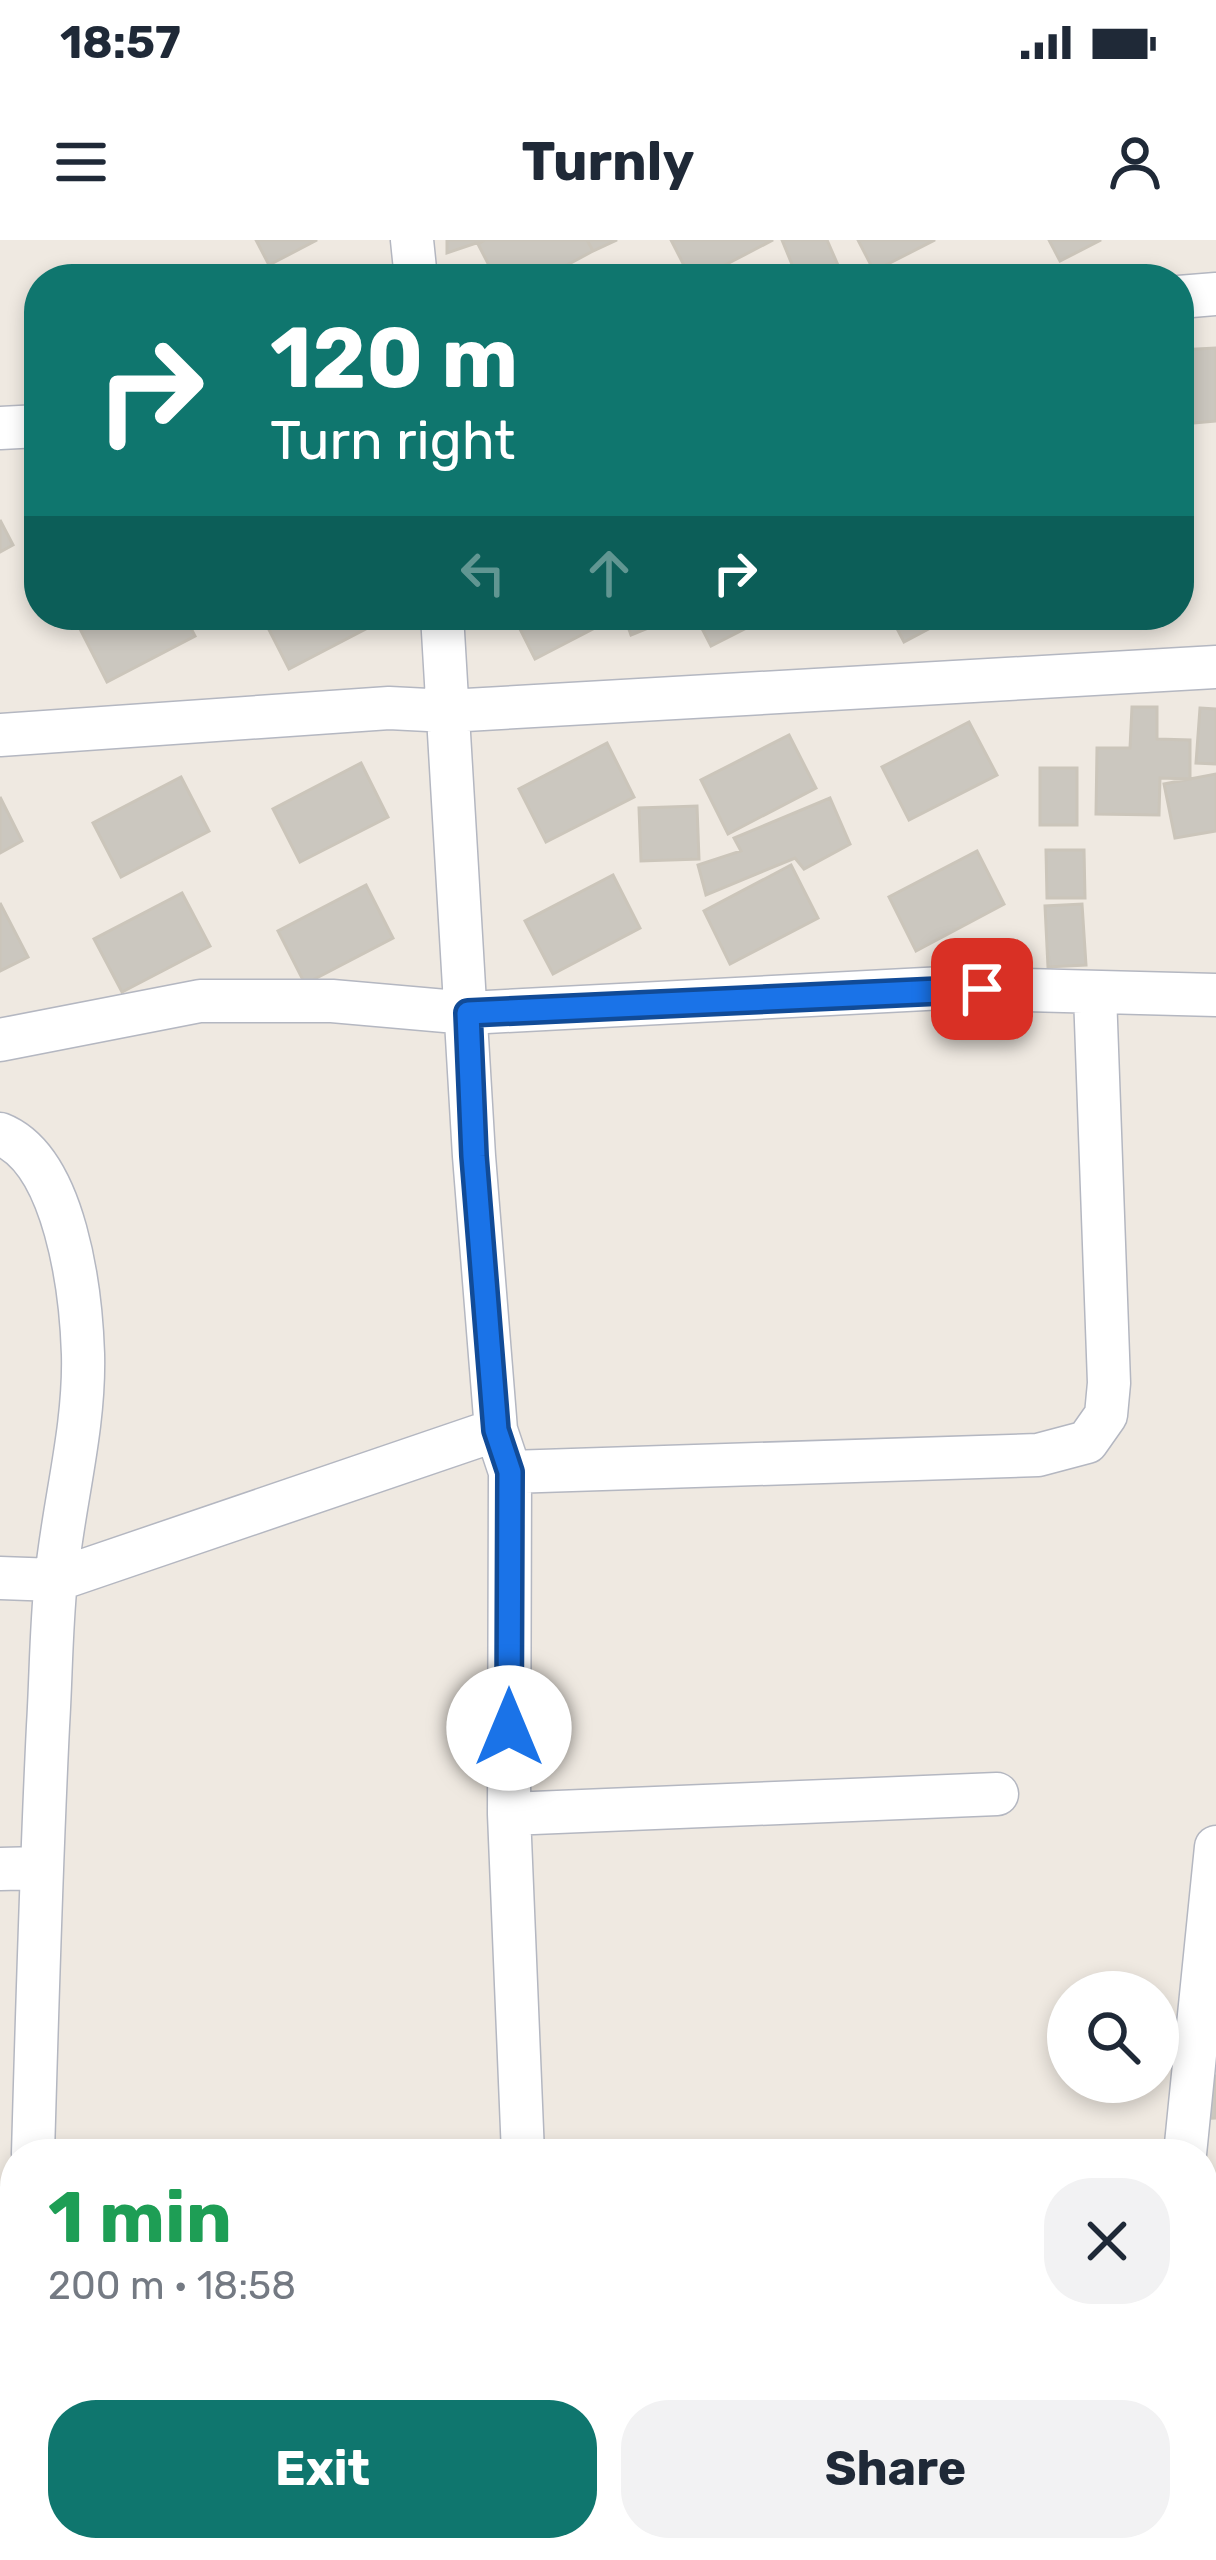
<!DOCTYPE html>
<meta charset="utf-8">
<style>
:root{--surface:#fff;--page:#f2f2f3;--text:#1f2937;--muted:#747a83;--accent:#0f766e}
body{margin:0;font-family:Rubik,sans-serif;background:var(--page);color:var(--text);height:100vh;display:flex;flex-direction:column;font-size:45px;white-space:nowrap}
*{box-sizing:border-box;margin:0}
p{font-size:39px;color:var(--muted)}
.icon{flex:none;width:66px;height:66px;fill:none;stroke:currentColor;stroke-width:2;stroke-linecap:round;stroke-linejoin:round}
.map{position:relative;flex:1;overflow:hidden}
.side{position:absolute;left:0px;top:1899px;width:1218px;height:423px;display:flex;flex-direction:column;background:var(--surface);border-radius:48px 48px 0 0;box-shadow:0 6px 18px #0003}
.side>*{flex:none}
.hud{position:absolute;left:24px;top:24px;width:1170px;height:366px;border-radius:48px;box-shadow:0 6px 18px #0003;background:#0f766e;color:#fff;overflow:hidden}
.tools{position:absolute;left:1047px;top:1731px;display:grid;gap:24px}
.tools a{display:grid;place-items:center;width:132px;height:132px;border-radius:50%;background:var(--surface);box-shadow:0 6px 18px #0003;font-size:60px}
.pin{position:absolute;display:grid;place-items:center;width:102px;height:102px;color:#fff;margin:-51px;border-radius:24px;box-shadow:0 6px 18px #0006}
.me{position:absolute;width:132px;margin:-66px;rotate:0deg;stroke-linejoin:round;filter:drop-shadow(0 0 9px #0008)}
.turn{display:flex;align-items:center;gap:42px;height:252px;padding:0 48px;font-size:54px}
.turn .icon{width:156px;height:156px;stroke-width:2.5}
.turn b{display:block;font-size:84px;line-height:102px}
.lanes{display:flex;align-items:center;height:114px;padding:0 48px;background:#0003;justify-content:center;gap:60px;direction:ltr}
.lanes .off{opacity:.35}
.round{display:grid;place-items:center;flex:none;width:126px;height:126px;border-radius:48px;background:var(--page)}
.head{display:flex;align-items:center;justify-content:space-between;height:204px;padding:0 48px}
h1{font-size:72px;font-weight:700;line-height:90px;color:#1e9e55}
.primary-button{display:flex;gap:24px;margin-top:auto;padding:24px 48px}
.primary-button a{flex:1;height:138px;border-radius:48px;background:var(--accent);color:#fff;font-size:48px;font-weight:700;line-height:138px;text-align:center}
.primary-button a+a{background:var(--page);color:var(--text)}
.status{display:flex;justify-content:space-between;align-items:center;height:84px;padding:0 60px;background:var(--surface);direction:ltr}
.status svg{height:33px;fill:currentColor}
header{display:flex;justify-content:space-between;align-items:center;height:156px;padding:0 48px;background:var(--surface);font-size:54px;font-weight:700}
.map>svg:first-child{display:block}
.industrial{fill:#e3e1e8}
.building{fill:#cbc7bf;stroke:#cbc5ba;stroke-width:3}
.lines{fill:none;stroke-linecap:round;stroke-linejoin:round}
.lane-casing{stroke:#b4b7c1;stroke-width:24}
.street-casing{stroke:#b4b7c1;stroke-width:45}
.secondary-casing{stroke:#b4b7c1;stroke-width:63}
.lane{stroke:#fff;stroke-width:21}
.street{stroke:#fff;stroke-width:42}
.secondary{stroke:#fff;stroke-width:60}
.route-casing{stroke:#114b97;stroke-width:30}
.route{stroke:#1a73e8;stroke-width:21}
</style>
<div class="status"><b>18:57</b><svg viewBox="0 0 49 12"><path d="M0 12V9h3v3zM5 12V6h3v6zM10 12V3h3v9zM15 12V0h3v12zM26 1h20v11H26zM47 4h2v5h-2z"/></svg></div>
<header><svg class="icon" aria-label="menu" viewBox="0 0 24 24"><path d="M4 6h16M4 12h16M4 18h16"/></svg>Turnly<svg class="icon" aria-label="person" viewBox="0 0 24 24"><circle cx="12" cy="8" r="4"/><path d="M4 21q1-7 8-7t8 7"/></svg></header>
<div class="map">
<svg width="1216" height="2320" viewBox="0 0 1216 2320">
<rect width="100%" height="100%" fill="#efe9e1"/>
<path class="industrial" d="M1216,2105V2320H0V2183L15,2182V2307H1203V2106Z"/>
<path class="building" d="M256,0H317L269,25Z
M447,0H485L447,13Z
M485,0H587L593,11L541,39H496L478,4Z
M587,0H617L593,11Z
M671,0H773L698,39H691Z
M782,0H827L844,39H798Z
M858,0H935L874,31Z
M1049,0H1101L1060,21Z
M330,26L337,39H306Z
M1216,108V181L1181,184L1179,110Z
M0,280L13,305L0,312Z
M106,375H184L195,396L107,442L80,389Z
M373,375L377,383L289,429L262,376Z
M513,375H620L535,419Z
M624,375H680L631,395Z
M695,375H772L711,406Z
M890,375H955L904,402Z
M1078,375H1106L1083,387Z
M1132,467H1157V499L1190,500V539L1160,538L1159,575L1096,574L1097,508H1130Z
M1200,468L1216,469V524L1196,523Z
M969,482L997,535L909,580L882,527Z
M789,495L816,548L728,594L701,540Z
M607,503L634,557L546,602L519,549Z
M361,523L388,577L300,622L273,569Z
M1040,528H1077V585H1040Z
M1216,534V591L1175,598L1164,544Z
M181,537L209,591L121,637L93,583Z
M0,557L22,601L0,613Z
M830,558L850,604L804,629L795,618L706,655L698,625L741,611L734,598Z
M697,566L699,619L641,621L639,568Z
M1046,610H1084L1085,658H1047Z
M977,611L1004,664L916,711L889,657Z
M791,625L818,678L730,724L704,671Z
M613,635L640,688L553,734L525,681Z
M366,645L393,698L305,744L278,691Z
M182,653L210,706L122,752L94,699Z
M0,663L28,717L0,731Z
M1082,664L1086,725L1048,727L1045,666Z
M1205,1836H1216V1878L1197,1879Z
M39,2307H269V2317L40,2320Z"/>
<g class="lines">
<g class="lane-casing">
<path id="lane" d="M519,2307L524,2320
M299,2320L333,2307"/>
</g>
<g class="street-casing">
<path id="street" d="M412,0L416,39
M1179,57L1216,54
M0,188L39,186
M442,375L474,916L496,1190L510,1232L509,1574L523,1914
M0,495L389,468L448,471L1216,427
M0,800L200,761H332L468,773L944,748L1216,755
M0,894C66,920 81,1052 83,1114C85,1190 63,1265 56,1340C51,1388 51,1437 48,1486C41,1629 37,1771 33,1914
M510,1232L1038,1215L1087,1202L1106,1175L1109,1143L1095,754
M0,1338L56,1340L496,1190
M509,1574L997,1554
M0,1629L41,1628
M1185,1914L1216,1607
M0,1968H15"/>
</g>
<g class="secondary-casing">
<path id="secondary" d="M0,2076L15,2075
M664,2307L668,2320"/>
</g>
<use href="#lane" class="lane"/>
<use href="#street" class="street"/>
<use href="#secondary" class="secondary"/>
</g>
<g class="lines">
<g class="route-casing">
<path id="route" d="M509,1488L510,1232L496,1190L474,916L468,773L982,749"/>
</g>
<use href="#route" class="route"/>
</g>
</svg>
<div class="tools">
<a><svg class="icon" aria-label="search" viewBox="0 0 24 24"><circle cx="10" cy="10" r="6"/><path d="M15 15l6 6"/></svg></a>
</div>
<div class="pin" style="left:982px;top:749px;background:#d93025"><svg class="icon" aria-label="arrive" viewBox="0 0 24 24"><path d="M6 21V4h12l-3 4 3 4H6"/></svg></div>
<svg class="me" style="left:509px;top:1488px" viewBox="-20 -20 40 40"><circle r="19" fill="#fff"/><path d="M0-13L10 11 0 6-10 11z" fill="#1a73e8"/></svg>
<div class="hud">
<div class="turn"><svg class="icon" aria-label="right" viewBox="0 0 24 24"><path d="M7 20v-9h11M14 6l5 5-5 5"/></svg><div><b>120 m</b>Turn right</div></div>
<div class="lanes"><svg class="icon off" aria-label="left" viewBox="0 0 24 24"><path d="M17 20v-9H6M10 6l-5 5 5 5"/></svg><svg class="icon off" aria-label="ahead" viewBox="0 0 24 24"><path d="M12 20V5M6 11l6-6 6 6"/></svg><svg class="icon" aria-label="right" viewBox="0 0 24 24"><path d="M7 20v-9h11M14 6l5 5-5 5"/></svg></div>
</div>
<section class="side">
<div class="head"><div><h1>1 min</h1><p>200 m · 18:58</p></div><a class="round"><svg class="icon" aria-label="close" viewBox="0 0 24 24"><path d="M6 6l12 12M18 6L6 18"/></svg></a></div>
<div class="primary-button"><a>Exit</a><a>Share</a></div>
</section>
</div>
